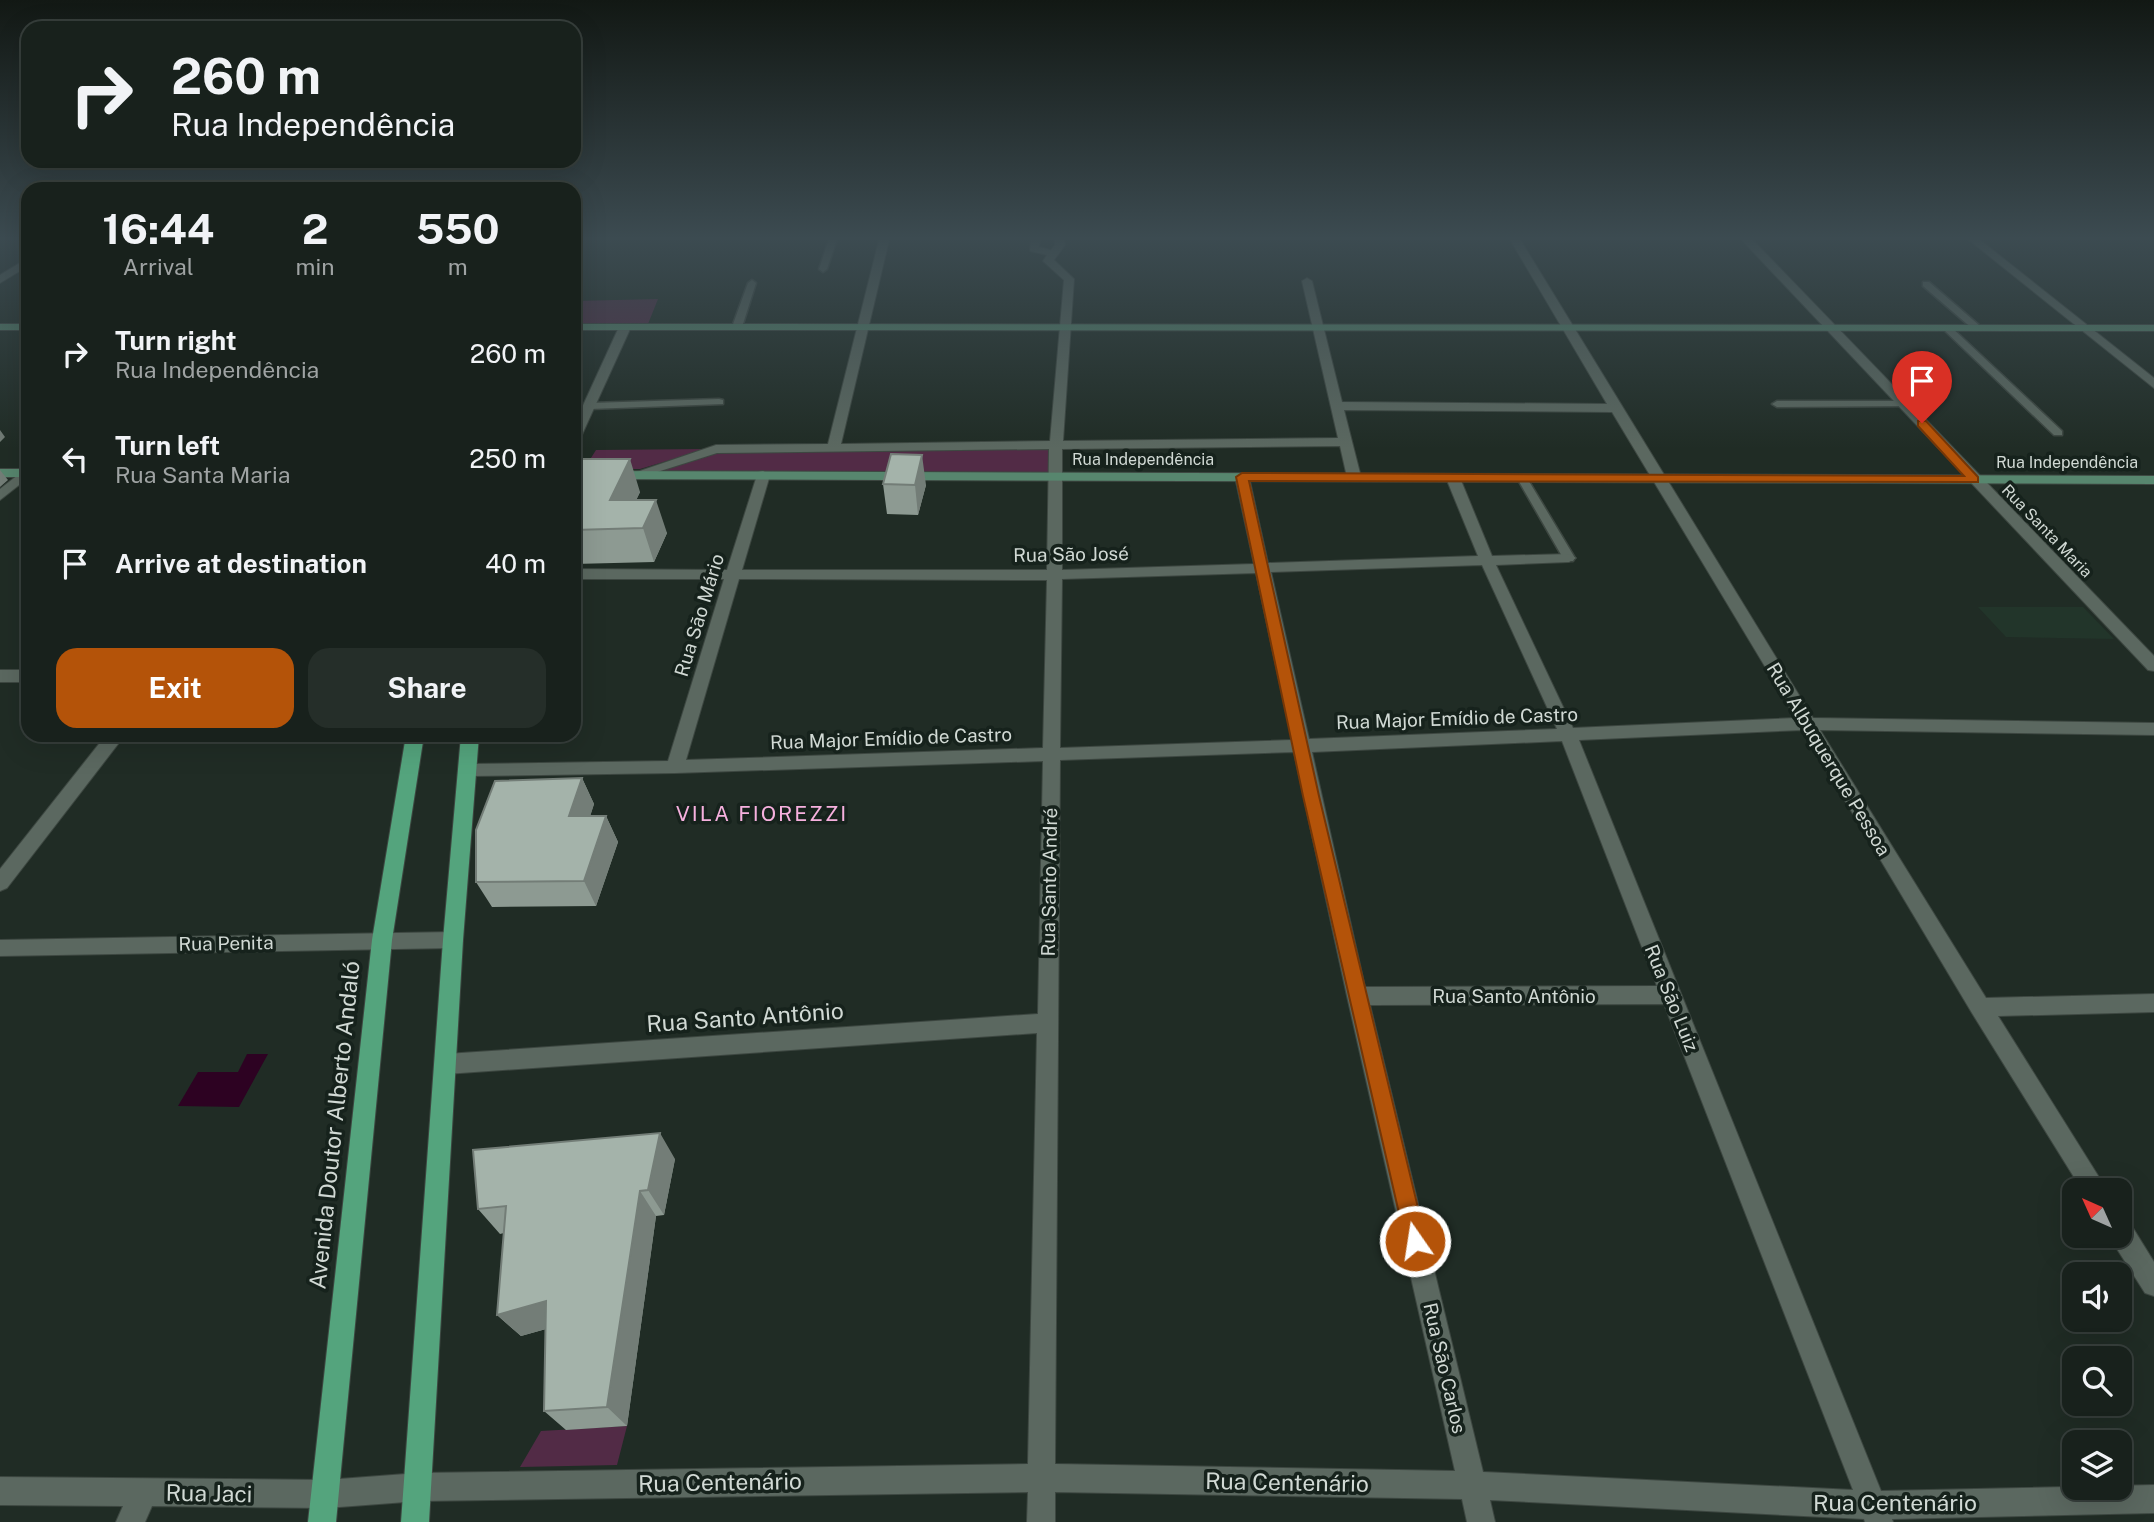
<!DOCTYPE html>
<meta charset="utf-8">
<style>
:root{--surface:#18211c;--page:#252e29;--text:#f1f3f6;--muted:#9fa3a3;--line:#363e3b;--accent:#b45309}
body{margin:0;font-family:"Public Sans",sans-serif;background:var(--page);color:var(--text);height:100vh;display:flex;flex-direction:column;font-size:26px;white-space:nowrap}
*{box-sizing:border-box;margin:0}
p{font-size:23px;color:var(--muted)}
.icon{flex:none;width:38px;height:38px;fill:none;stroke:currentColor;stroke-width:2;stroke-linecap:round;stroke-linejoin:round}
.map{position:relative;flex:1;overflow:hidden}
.panel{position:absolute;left:21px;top:182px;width:560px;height:560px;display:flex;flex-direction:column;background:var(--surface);border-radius:21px;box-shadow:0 7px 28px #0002,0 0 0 2px var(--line)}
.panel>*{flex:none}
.guide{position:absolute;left:21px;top:21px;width:560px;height:147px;border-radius:21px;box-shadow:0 7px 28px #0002,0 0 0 2px var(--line);background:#18211c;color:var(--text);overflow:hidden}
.needle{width:46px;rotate:315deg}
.fabs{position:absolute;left:2062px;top:1178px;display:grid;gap:14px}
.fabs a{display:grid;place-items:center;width:70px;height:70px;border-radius:14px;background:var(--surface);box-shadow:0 7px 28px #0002,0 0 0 2px var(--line);font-size:35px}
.pin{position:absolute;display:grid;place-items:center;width:60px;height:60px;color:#fff;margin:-72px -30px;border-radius:50% 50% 50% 0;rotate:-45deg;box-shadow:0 0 7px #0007}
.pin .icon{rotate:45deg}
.me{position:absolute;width:77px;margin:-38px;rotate:347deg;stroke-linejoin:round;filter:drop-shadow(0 0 5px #0008)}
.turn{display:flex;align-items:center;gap:24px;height:147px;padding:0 35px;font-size:32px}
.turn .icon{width:91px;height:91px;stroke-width:2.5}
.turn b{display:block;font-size:49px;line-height:60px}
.eta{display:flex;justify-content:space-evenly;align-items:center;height:119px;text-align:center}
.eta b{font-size:42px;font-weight:700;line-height:49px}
.cta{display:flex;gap:14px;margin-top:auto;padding:14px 35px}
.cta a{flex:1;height:80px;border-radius:21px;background:var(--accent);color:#fff;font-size:28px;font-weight:700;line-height:80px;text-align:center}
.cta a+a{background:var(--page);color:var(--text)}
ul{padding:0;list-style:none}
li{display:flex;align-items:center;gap:21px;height:105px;padding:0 35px}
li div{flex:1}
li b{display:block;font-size:26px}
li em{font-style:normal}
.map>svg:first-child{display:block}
.built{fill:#22352a}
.green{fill:#522b46}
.water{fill:#2d0222}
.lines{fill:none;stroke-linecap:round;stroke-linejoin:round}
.lane-casing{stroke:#3d4741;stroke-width:3}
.street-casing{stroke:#3d4741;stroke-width:2}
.secondary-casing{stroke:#3d4741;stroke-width:2}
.primary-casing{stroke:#3d4741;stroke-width:2}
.lane{fill:#5b6860;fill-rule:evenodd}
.street{fill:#5b6860;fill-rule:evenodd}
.secondary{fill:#57866e;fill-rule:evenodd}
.primary{fill:#54a47d;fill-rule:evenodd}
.wall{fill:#8d9a92}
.shaded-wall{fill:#737d77}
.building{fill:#a4b3aa;stroke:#737d77;stroke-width:2}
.route{fill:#b45309;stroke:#753606;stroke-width:2}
.labels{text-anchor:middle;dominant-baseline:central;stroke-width:7;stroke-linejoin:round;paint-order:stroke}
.far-street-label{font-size:16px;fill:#d1d9d4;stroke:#16221c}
.street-label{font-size:19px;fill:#d1d9d4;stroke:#16221c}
.neighbourhood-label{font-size:21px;letter-spacing:2px;fill:#f6b0de;stroke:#16221c}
.near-street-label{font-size:23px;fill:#d1d9d4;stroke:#16221c}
</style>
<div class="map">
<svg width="2154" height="1522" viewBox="0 0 2154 1522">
<rect width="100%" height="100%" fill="#202c25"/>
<path class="built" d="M1978,607H2083L2114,639L2006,637Z"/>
<path class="green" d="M658,299L648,324H574V301Z
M1055,447L1057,473L650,472L714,452Z
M707,449L640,469H584L596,450Z
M627,1426L617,1465L520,1467L541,1431Z"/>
<path class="water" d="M247,1054H268L239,1107L178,1106L198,1072H238Z"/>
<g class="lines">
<g class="lane-casing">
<path id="lane" d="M830,236H838L827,269L823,272L819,269Z
M752,280L756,283L742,327L734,329L732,327L748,283Z
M1923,282H1929L1980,326V330H1974L1923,286Z
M1944,326H1950L2062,431V435H2054L1944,330Z
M719,399L723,400V404L590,409L585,406L590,403Z
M1904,401L1908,402V406L1777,407L1772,404L1777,401Z
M1522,475L1527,478L1575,558L1573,561H1565L1563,558L1517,478Z"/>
</g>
<g class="street-casing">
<path id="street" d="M880,236H890L841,444L1050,441L1064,280L1043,261L1047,255L1030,251L1031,236H1041L1039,247L1051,250L1055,245L1054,236H1064L1065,245L1054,260L1074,279L1063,441L1338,438L1302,281L1307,278L1312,281L1342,402L1607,404L1508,236H1518L1813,718L2154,723V735L1820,730L1986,998L2154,994V1012L1998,1016L2107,1190H2082L1972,1013L1803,730L1579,740L1881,1491L2154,1485V1513L1892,1519L1893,1522H1865L1864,1519L1490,1500L1495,1522H1467L1462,1499L1055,1492V1522H1027L1028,1492L419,1501L326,1508L152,1506L145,1522H116L123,1506L0,1505V1477L326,1480L419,1473L1028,1464L1037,1033L446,1074L438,1071L435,1064L438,1057L446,1054L1038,1014L1043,761L675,773L469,776L460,770L469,764L668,761L724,579H574V569L727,570L758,472L763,471L770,475L742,570H1047L1049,449L717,453L635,479L628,475L716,445L828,444ZM1344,410L1612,412L1796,718L1573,728L1496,565L1569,562L1576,558L1569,554L1492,556L1460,478L1453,474L1446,478L1478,556L1268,563L1249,477L1242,473L1235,477L1254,564L1062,570V449L1340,446L1347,477L1354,481L1361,477ZM1482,565L1557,729L1309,739L1271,572ZM1256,573L1292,740L1060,748L1062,579ZM739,579L1047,580L1043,748L686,760ZM1562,741L1657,986L1365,987L1312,752ZM1294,752L1347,996L1455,1471L1055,1464L1060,760ZM1664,1004L1853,1490L1483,1472L1370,1005Z
M1738,236H1749L2154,656V671L2148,670Z
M1964,236H1975L2154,378V388Z
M28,258V266L0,283V275Z
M625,324L631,327L580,439L574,443V425L619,327Z
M28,467V478L0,500V489Z
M0,670H28V682H0Z
M106,735H125L7,888L0,891V869Z
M453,932L460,934L463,940L460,946L453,948L0,956V940Z
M2119,1217L2128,1220L2154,1262V1296L2145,1293L2110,1238L2119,1236Z"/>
</g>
<g class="secondary-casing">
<path id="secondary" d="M0,324H28V330H0Z
M574,324L2154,325V331L574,330Z
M0,469H28V477H0Z
M574,471L2154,476V484L574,479Z"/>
</g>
<g class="primary-casing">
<path id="primary" d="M406,735H424L392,940L336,1522H308L372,940Z
M461,735H479L463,940L429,1522H401L443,940Z"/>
</g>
<use href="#lane" class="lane"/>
<use href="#street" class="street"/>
<use href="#secondary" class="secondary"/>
<use href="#primary" class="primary"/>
</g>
<path class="wall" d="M574,459L640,492L636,500L667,533L654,562L574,564Z
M883,484L926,485L918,515L887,514Z
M582,778L594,804L590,816H606L618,842L596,906L492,907L476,882Z
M675,1159L664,1215L656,1216L627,1426L566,1430L544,1411L546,1329L521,1336L497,1315L504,1233L500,1234L478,1209Z"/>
<path class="shaded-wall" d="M0,430L5,437L0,442Z
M922,455L926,485L918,515L915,485Z
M630,459L640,492L623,529L610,500Z
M0,470L8,480L0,487Z
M656,500L667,533L654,562L643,528Z
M582,778L594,804L582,842L569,816Z
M606,816L618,842L596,906L584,881Z
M660,1133L675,1159L664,1215L648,1190Z
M640,1191L656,1216L627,1426L607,1407Z
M546,1301L567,1323L521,1336L497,1315Z"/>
<path class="building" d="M891,454L922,455L915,485L883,484Z
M574,459H630L610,500H656L643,528L574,530Z
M582,778L569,816H606L584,881L476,882V830L495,781Z
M660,1133L648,1190L640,1191L607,1407L544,1411L546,1301L497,1315L506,1206L478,1209L473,1150Z"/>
<linearGradient id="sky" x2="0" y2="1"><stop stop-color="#121814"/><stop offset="0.53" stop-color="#3c4b51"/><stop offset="1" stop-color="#3c4b51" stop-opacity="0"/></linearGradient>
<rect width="2154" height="449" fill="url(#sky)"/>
<path class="route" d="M1918,421H1926L1978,477V482L1249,481L1319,796L1426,1241L1422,1248L1415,1252L1407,1248L1303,796L1236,477L1242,473L1964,476L1918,426Z"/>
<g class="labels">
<g class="far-street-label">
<text x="1143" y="459">Rua Independência</text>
<text x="2067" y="462">Rua Independência</text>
<text transform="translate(2047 531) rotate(46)">Rua Santa Maria</text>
</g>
<g class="street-label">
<text transform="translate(1071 554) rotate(-1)">Rua São José</text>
<text transform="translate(699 615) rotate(-73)">Rua São Mário</text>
<text transform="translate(1457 718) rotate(-2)">Rua Major Emídio de Castro</text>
<text transform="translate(891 738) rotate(-2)">Rua Major Emídio de Castro</text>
<text transform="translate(1829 759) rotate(59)">Rua Albuquerque Pessoa</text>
<text transform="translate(1049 882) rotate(-89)">Rua Santo André</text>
<text transform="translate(226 943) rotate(-1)">Rua Penita</text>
<text x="1514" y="996">Rua Santo Antônio</text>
<text transform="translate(1672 998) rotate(68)">Rua São Luiz</text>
<text transform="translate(1445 1368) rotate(77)">Rua São Carlos</text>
</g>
<g class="neighbourhood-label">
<text x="762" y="813">VILA FIOREZZI</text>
</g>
<g class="near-street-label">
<text transform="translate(745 1017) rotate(-4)">Rua Santo Antônio</text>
<text transform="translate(334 1125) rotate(-84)">Avenida Doutor Alberto Andaló</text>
<text transform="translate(720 1482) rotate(-1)">Rua Centenário</text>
<text transform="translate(1287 1482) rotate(1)">Rua Centenário</text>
<text transform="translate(209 1493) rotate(1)">Rua Jaci</text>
<text x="1895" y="1502">Rua Centenário</text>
</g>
</g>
</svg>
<div class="fabs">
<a><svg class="needle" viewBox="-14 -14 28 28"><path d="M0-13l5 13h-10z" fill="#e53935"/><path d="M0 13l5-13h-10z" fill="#9fa3a3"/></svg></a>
<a><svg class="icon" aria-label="sound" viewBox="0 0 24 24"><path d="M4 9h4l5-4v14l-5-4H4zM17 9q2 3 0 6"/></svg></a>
<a><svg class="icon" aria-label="search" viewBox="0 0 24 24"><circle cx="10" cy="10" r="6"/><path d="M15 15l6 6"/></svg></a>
<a><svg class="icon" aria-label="layers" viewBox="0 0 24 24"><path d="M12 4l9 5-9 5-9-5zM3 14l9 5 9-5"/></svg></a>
</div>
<div class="pin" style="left:1922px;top:423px;background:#d93025"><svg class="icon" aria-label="arrive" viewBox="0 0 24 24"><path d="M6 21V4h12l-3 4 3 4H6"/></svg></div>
<svg class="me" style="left:1415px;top:1241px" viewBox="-20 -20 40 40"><circle r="17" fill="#b45309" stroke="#fff" stroke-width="3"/><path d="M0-11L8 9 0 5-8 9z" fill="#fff"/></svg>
<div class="guide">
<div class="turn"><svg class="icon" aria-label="right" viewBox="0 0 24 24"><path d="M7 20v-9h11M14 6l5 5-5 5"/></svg><div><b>260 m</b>Rua Independência</div></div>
</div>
<section class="panel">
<div class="eta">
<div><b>16:44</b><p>Arrival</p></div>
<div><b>2</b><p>min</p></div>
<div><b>550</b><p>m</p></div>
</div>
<ul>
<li><svg class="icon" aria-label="right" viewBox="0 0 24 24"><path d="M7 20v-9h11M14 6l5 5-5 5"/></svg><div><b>Turn right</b><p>Rua Independência</p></div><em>260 m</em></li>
<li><svg class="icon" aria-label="left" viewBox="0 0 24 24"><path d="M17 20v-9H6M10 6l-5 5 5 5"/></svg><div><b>Turn left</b><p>Rua Santa Maria</p></div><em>250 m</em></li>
<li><svg class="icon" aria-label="arrive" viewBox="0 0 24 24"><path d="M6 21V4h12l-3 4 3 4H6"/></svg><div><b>Arrive at destination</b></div><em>40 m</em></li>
</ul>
<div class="cta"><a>Exit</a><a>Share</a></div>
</section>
</div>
